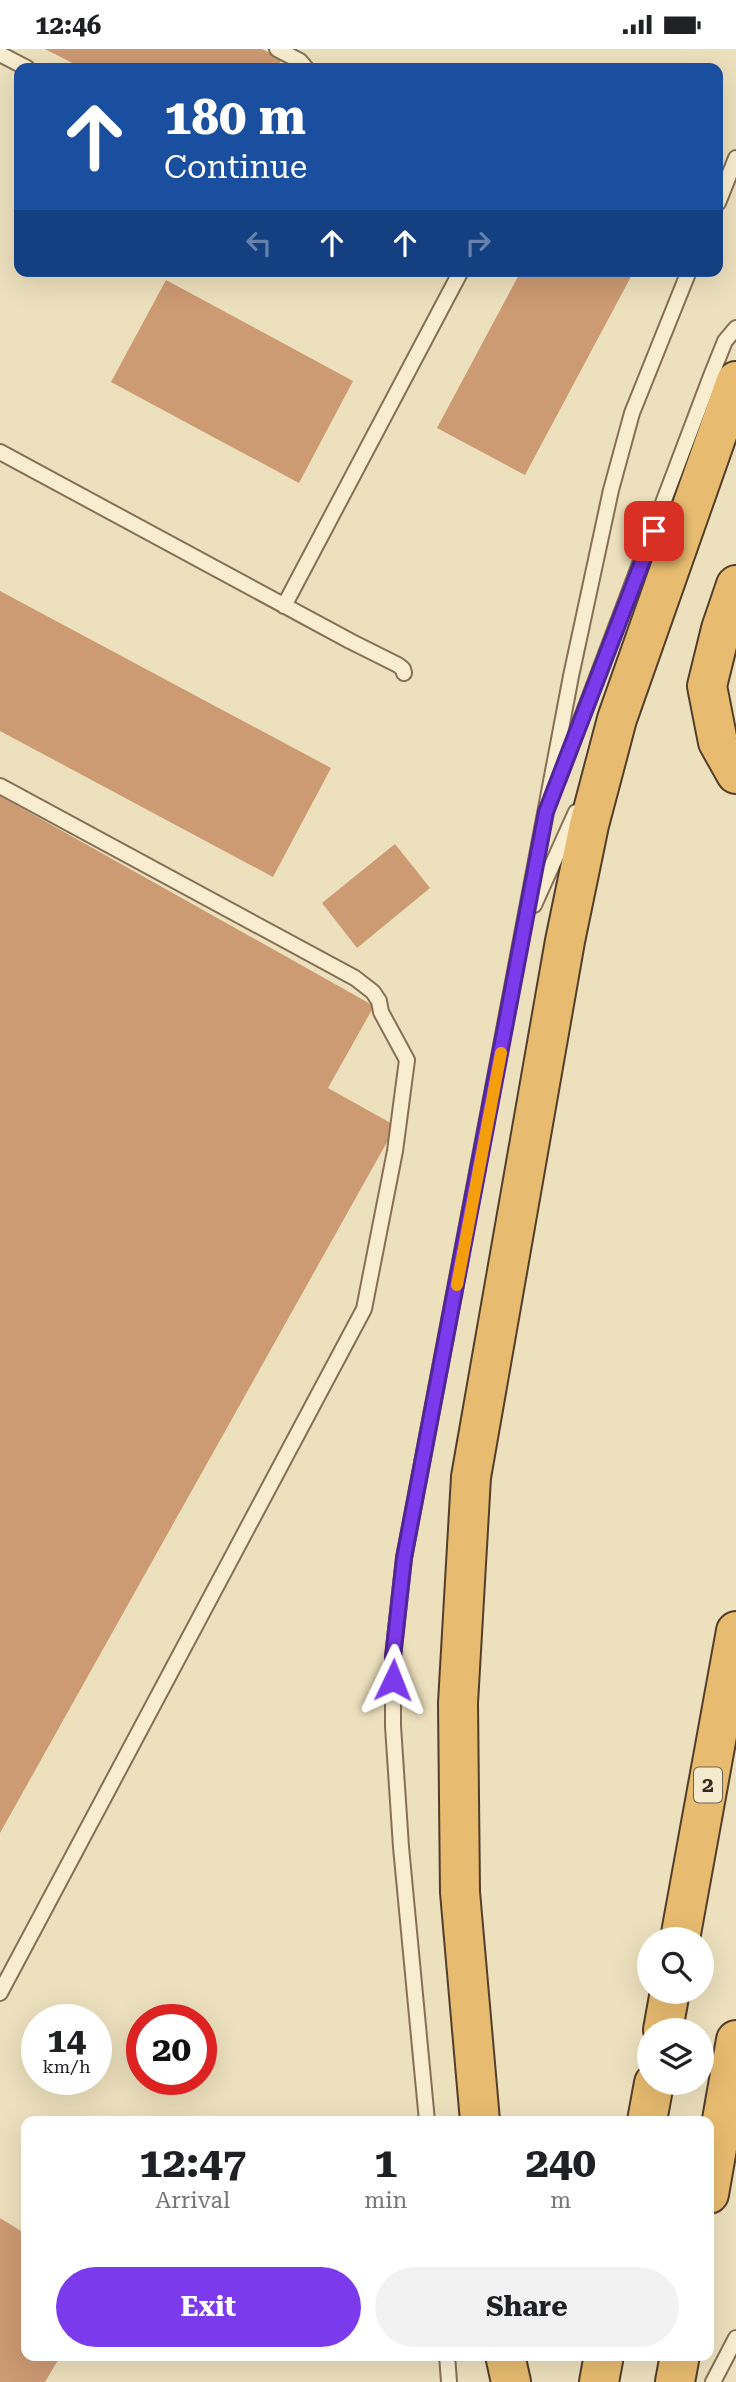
<!DOCTYPE html>
<style>
:root{--surface:#fff;--page:#f2f2f2;--text:#202124;--muted:#757577;--accent:#7c3aed}
body{margin:0;font-family:"Roboto Serif",serif;background:var(--page);color:var(--text);height:100vh;display:flex;flex-direction:column;font-size:26px;white-space:nowrap}
*{box-sizing:border-box;margin:0}
p{font-size:23px;color:var(--muted)}
.icon{flex:none;width:38px;height:38px;fill:none;stroke:currentColor;stroke-width:2;stroke-linecap:round;stroke-linejoin:round}
.map{position:relative;flex:1;overflow:hidden}
.drawer{position:absolute;left:21px;top:2067px;width:693px;height:245px;display:flex;flex-direction:column;background:var(--surface);border-radius:14px;box-shadow:0 7px 28px #0002}
.drawer>*{flex:none}
.top-card{position:absolute;left:14px;top:14px;width:709px;height:214px;border-radius:14px;box-shadow:0 7px 28px #0002;background:#1a4fa0;color:#fff;overflow:hidden}
.controls{position:absolute;left:637px;top:1878px;display:grid;gap:14px}
.controls a{display:grid;place-items:center;width:77px;height:77px;border-radius:50%;background:var(--surface);box-shadow:0 7px 28px #0002;font-size:35px}
.speed{position:absolute;left:21px;top:1955px;display:flex;gap:14px;font-size:35px;font-weight:700;text-align:center}
.speed>*{display:grid;place-content:center;width:91px;height:91px;border-radius:50%;background:var(--surface);box-shadow:0 7px 28px #0002;line-height:1}
.speed small{font-size:18px;font-weight:400}
.speed .limit{border:10px solid #d22;background:#fff;color:#111}
.pin{position:absolute;display:grid;place-items:center;width:60px;height:60px;color:#fff;margin:-30px;border-radius:14px;box-shadow:0 4px 10px #0006}
.me{position:absolute;width:77px;margin:-38px;rotate:2deg;stroke-linejoin:round;filter:drop-shadow(0 0 5px #0008)}
.turn{display:flex;align-items:center;gap:24px;height:147px;padding:0 35px;font-size:32px}
.turn .icon{width:91px;height:91px;stroke-width:2.5}
.turn b{display:block;font-size:49px;line-height:60px}
.lanes{display:flex;align-items:center;height:66px;padding:0 35px;background:#0003;justify-content:center;gap:35px;direction:ltr}
.lanes .off{opacity:.35}
.eta{display:flex;justify-content:space-evenly;align-items:center;height:119px;text-align:center}
.eta b{font-size:42px;font-weight:700;line-height:49px}
.cta{display:flex;gap:14px;margin-top:auto;padding:14px 35px}
.cta a{flex:1;height:80px;border-radius:42px;background:var(--accent);color:#fff;font-size:28px;font-weight:700;line-height:80px;text-align:center}
.cta a+a{background:var(--page);color:var(--text)}
.status{display:flex;justify-content:space-between;align-items:center;height:49px;padding:0 35px;background:var(--surface);direction:ltr}
.status svg{height:19px;fill:currentColor}
.map>svg:first-child{display:block}
.building{fill:#cc9a73}
.lines{fill:none;stroke-linecap:round;stroke-linejoin:round}
.service-casing{stroke:#857056;stroke-width:18}
.trunk-casing{stroke:#523e2b;stroke-width:42}
.service{stroke:#f9edd0;stroke-width:14}
.trunk{stroke:#e8bc70;stroke-width:38}
.route-casing{stroke:#51269a;stroke-width:18}
.route{stroke:#7c3aed;stroke-width:12}
.slow{stroke:#f59e0b;stroke-width:12}
.labels{text-anchor:middle;dominant-baseline:central;stroke-width:7;stroke-linejoin:round;paint-order:stroke}
.shield{fill:#f5eacd;stroke:#6e6250;stroke-width:2}
.shield-label{font-size:21px;font-weight:bold;fill:#34281b}
</style>
<div class="status"><b>12:46</b><svg viewBox="0 0 49 12"><path d="M0 12V9h3v3zM5 12V6h3v6zM10 12V3h3v9zM15 12V0h3v12zM26 1h20v11H26zM47 4h2v5h-2z"/></svg></div>
<div class="map">
<svg width="736" height="2333" viewBox="0 0 736 2333">
<rect width="100%" height="100%" fill="#ede0bd"/>
<path class="building" d="M45,0H262L282,10L277,19H82Z
M521,222H634L525,426L437,379Z
M166,231L353,332L299,434L111,333Z
M0,542L331,719L273,828L0,682Z
M0,747L374,957L328,1039L396,1077L0,1784Z
M395,795L430,839L357,899L322,854Z
M0,2169L26,2185V2306H61L45,2333H0Z"/>
<g class="lines">
<g class="service-casing">
<path id="service" d="M277,0L300,12L306,19
M0,5L27,19
M718,154L736,109
M0,403L350,592L398,616L403,620L404,624
M284,557L461,222
M559,729L711,327L725,292L736,279
M0,737L355,929L373,943L379,952L381,963L407,1011L395,1102L364,1260L0,1944
M534,856L576,763
M427,2072L401,1798L393,1677V1608L404,1509L571,627L611,441L632,364L689,222
M447,2306L449,2333
M713,2333L736,2289"/>
</g>
<g class="trunk-casing">
<path id="trunk" d="M736,536L721,580L707,637L718,693L736,725
M680,1890L736,1582
M663,1981L670,1942
M480,2072L460,1843L458,1654L471,1428L565,892L589,776L617,670L736,332
M647,2072L654,2034
M709,2145L736,1991
M505,2306L511,2333
M599,2333L604,2306
M675,2333L680,2306"/>
</g>
<use href="#service" class="service"/>
<use href="#trunk" class="trunk"/>
</g>
<g class="lines">
<g class="route-casing">
<path id="route" d="M393,1631V1608L404,1509L546,763L654,482"/>
</g>
<use href="#route" class="route"/>
<path class="slow" d="M457,1236L501,1004"/>
</g>
<g class="labels">
<rect class="shield" x="694" y="1718.5" width="28" height="35" rx="5"/>
<g class="shield-label">
<text x="708" y="1736">2</text>
</g>
</g>
</svg>
<div class="controls">
<a><svg class="icon" aria-label="search" viewBox="0 0 24 24"><circle cx="10" cy="10" r="6"/><path d="M15 15l6 6"/></svg></a>
<a><svg class="icon" aria-label="layers" viewBox="0 0 24 24"><path d="M12 4l9 5-9 5-9-5zM3 14l9 5 9-5"/></svg></a>
</div>
<div class="speed"><div>14<small>km/h</small></div><div class="limit">20</div></div>
<div class="pin" style="left:654px;top:482px;background:#d93025"><svg class="icon" aria-label="arrive" viewBox="0 0 24 24"><path d="M6 21V4h12l-3 4 3 4H6"/></svg></div>
<svg class="me" style="left:393px;top:1631px" viewBox="-20 -20 40 40"><path d="M0-17L14 15 0 8-14 15z" fill="#7c3aed" stroke="#fff" stroke-width="4"/></svg>
<div class="top-card">
<div class="turn"><svg class="icon" aria-label="ahead" viewBox="0 0 24 24"><path d="M12 20V5M6 11l6-6 6 6"/></svg><div><b>180 m</b>Continue</div></div>
<div class="lanes"><svg class="icon off" aria-label="left" viewBox="0 0 24 24"><path d="M17 20v-9H6M10 6l-5 5 5 5"/></svg><svg class="icon" aria-label="ahead" viewBox="0 0 24 24"><path d="M12 20V5M6 11l6-6 6 6"/></svg><svg class="icon" aria-label="ahead" viewBox="0 0 24 24"><path d="M12 20V5M6 11l6-6 6 6"/></svg><svg class="icon off" aria-label="right" viewBox="0 0 24 24"><path d="M7 20v-9h11M14 6l5 5-5 5"/></svg></div>
</div>
<section class="drawer">
<div class="eta">
<div><b>12:47</b><p>Arrival</p></div>
<div><b>1</b><p>min</p></div>
<div><b>240</b><p>m</p></div>
</div>
<div class="cta"><a>Exit</a><a>Share</a></div>
</section>
</div>
